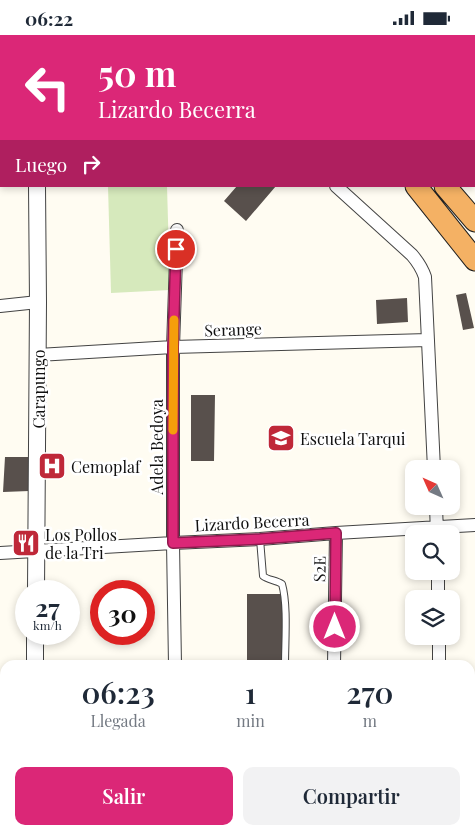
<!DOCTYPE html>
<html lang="es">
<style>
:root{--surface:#fff;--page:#f2f2f3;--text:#1f2937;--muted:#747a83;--accent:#db2777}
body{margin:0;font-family:"Playfair Display",serif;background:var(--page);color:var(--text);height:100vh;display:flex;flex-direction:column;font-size:19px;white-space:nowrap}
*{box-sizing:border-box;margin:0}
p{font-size:16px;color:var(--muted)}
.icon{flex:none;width:28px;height:28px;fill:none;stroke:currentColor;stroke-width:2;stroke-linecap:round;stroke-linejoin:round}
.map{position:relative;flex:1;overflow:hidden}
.panel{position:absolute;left:0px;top:625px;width:475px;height:175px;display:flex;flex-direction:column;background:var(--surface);border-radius:15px 15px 0 0;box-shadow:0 2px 8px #0003}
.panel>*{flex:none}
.hud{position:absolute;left:0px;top:0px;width:475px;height:152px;box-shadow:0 2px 8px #0003;background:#db2777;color:#fff;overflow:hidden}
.needle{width:32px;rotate:315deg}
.fabs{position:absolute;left:405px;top:425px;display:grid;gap:10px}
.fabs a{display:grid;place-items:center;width:55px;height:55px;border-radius:10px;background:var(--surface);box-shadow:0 2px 8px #0003;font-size:25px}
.speed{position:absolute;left:15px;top:545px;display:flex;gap:10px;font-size:25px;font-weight:700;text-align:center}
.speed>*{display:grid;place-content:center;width:65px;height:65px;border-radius:50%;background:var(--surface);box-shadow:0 2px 8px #0003;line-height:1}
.speed small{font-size:12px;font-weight:400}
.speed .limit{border:8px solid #d22;background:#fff;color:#111}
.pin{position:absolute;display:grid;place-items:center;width:42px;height:42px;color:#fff;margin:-21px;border:2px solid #fff;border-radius:50%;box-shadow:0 1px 5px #0007}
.me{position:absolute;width:55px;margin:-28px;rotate:0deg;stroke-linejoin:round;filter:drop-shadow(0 0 4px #0008)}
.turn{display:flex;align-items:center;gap:18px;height:105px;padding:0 15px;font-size:22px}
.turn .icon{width:65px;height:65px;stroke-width:2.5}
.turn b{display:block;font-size:35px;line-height:42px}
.then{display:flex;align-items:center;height:48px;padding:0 15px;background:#0003;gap:10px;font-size:19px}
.eta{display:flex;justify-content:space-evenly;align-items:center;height:85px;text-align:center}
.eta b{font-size:30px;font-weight:600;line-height:35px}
.cta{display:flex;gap:10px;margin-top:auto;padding:10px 15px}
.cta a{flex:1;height:58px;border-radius:10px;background:var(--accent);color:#fff;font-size:20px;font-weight:600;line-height:58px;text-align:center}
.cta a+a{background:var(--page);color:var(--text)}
.status{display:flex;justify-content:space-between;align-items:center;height:35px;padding:0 25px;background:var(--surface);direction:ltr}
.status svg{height:14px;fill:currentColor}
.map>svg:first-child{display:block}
.green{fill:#d6e9bc}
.building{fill:#58504c}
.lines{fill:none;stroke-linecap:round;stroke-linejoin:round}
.service-casing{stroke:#434343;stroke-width:8}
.minor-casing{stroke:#434343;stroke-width:14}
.tertiary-casing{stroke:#434343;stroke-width:18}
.trunk-casing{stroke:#212121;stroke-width:23}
.service{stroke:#fff;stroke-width:6}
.minor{stroke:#fff;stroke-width:12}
.tertiary{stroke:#fff;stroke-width:16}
.trunk{stroke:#f4b164;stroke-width:21}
.route-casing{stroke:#8e194d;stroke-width:12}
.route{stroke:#db2777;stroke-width:9}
.slow{stroke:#f59e0b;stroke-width:9}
.labels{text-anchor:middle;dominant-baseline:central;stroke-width:5;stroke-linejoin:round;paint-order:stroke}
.street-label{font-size:16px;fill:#101010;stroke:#fff}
.poi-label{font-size:16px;fill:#101010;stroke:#fff;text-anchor:start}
</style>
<div class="status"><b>06:22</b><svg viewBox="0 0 49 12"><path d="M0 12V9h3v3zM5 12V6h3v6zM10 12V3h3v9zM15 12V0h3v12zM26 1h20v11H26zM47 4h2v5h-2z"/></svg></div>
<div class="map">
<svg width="475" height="800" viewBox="0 0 475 800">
<rect width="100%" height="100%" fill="#fffcf2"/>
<path class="green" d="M108,151H167L170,255L111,258Z"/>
<path class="building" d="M237,151H276L246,186L224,166Z
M466,258L474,293L463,295L456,260Z
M407,263L408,287L377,289L376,265Z
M191,360H215L214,426H191Z
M5,422H31L29,456L3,457Z
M247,559H283V630H247Z
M0,771H5V795H11L9,797H0Z"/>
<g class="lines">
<g class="service-casing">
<path id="service" d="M260,504L263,541C268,545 276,545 282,549C288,570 285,607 285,630"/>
</g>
<g class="minor-casing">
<path id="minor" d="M173,0L175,1
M336,151L412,220C418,227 422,233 425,242L434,434
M0,271L38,267
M38,320L173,312L428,305
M436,471L437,499
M0,518L173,508L260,504L336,498L475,490
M438,536V564
M439,601V630
M175,630L173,508V312L177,195
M334,630L336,498
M0,757L5,756
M442,795V800"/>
</g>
<g class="tertiary-casing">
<path id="tertiary" d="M36,0V1
M36,556L38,267L37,151
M35,630V599
M34,795V800"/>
</g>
<g class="trunk-casing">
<path id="trunk" d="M284,0L285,1
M318,0L319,1
M416,151L475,225
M445,151L475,186"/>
</g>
<use href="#service" class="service"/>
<use href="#minor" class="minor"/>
<use href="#tertiary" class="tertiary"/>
<use href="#trunk" class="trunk"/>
</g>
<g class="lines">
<g class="route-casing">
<path id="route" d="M176,214L173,312V508L260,504L336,498L335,592"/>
</g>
<use href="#route" class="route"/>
<path class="slow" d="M173,395L174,285"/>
</g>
<defs>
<g id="university-square" transform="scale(1.4375)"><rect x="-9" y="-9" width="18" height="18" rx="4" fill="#bf2839" stroke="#fff"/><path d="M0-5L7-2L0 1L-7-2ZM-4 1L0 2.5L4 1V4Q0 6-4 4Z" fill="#fff"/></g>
<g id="hospital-square" transform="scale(1.4375)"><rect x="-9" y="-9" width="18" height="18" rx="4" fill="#bf2839" stroke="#fff"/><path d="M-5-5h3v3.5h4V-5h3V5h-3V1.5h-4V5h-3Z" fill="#fff"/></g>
<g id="restaurant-square" transform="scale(1.4375)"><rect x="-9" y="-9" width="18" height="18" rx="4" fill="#bf2839" stroke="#fff"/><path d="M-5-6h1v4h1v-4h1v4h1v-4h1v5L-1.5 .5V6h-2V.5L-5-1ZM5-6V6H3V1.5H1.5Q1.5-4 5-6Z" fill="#fff"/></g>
</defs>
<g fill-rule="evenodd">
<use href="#university-square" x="281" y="403"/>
<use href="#hospital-square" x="52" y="431"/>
<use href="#restaurant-square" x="26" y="508"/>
</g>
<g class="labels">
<g class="street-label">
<text transform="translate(233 294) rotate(-2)">Serange</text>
<text transform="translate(38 354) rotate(-90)">Carapungo</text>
<text transform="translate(156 412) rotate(-90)">Adela Bedoya</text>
<text transform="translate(252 487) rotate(-3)">Lizardo Becerra</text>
<text transform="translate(319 534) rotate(-89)">S2E</text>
</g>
<g class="poi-label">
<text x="300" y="403">Escuela Tarqui</text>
<text x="71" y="431">Cemoplaf</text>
<text x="45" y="499">Los Pollos<tspan x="45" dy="18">de la Tri</tspan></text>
</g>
</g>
</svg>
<div class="fabs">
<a><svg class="needle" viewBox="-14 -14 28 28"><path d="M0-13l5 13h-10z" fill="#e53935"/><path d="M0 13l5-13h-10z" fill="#747a83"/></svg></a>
<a><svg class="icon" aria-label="search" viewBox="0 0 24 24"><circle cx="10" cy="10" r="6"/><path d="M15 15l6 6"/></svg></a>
<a><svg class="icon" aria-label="layers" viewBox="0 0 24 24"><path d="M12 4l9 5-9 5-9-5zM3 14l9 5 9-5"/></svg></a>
</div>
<div class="speed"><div>27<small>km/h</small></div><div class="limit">30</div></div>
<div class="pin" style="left:176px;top:214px;background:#d93025"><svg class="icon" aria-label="arrive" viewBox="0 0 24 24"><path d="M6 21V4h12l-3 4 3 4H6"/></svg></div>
<svg class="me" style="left:335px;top:592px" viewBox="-20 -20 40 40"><circle r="17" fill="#db2777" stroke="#fff" stroke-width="3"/><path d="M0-11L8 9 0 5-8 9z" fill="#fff"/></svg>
<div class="hud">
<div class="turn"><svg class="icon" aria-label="left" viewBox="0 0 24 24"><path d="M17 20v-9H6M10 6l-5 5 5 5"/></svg><div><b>50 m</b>Lizardo Becerra</div></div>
<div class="then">Luego<svg class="icon" aria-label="right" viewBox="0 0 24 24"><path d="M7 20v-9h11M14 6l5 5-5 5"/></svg></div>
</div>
<section class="panel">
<div class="eta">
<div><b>06:23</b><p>Llegada</p></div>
<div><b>1</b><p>min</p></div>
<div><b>270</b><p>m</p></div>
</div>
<div class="cta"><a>Salir</a><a>Compartir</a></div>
</section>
</div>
